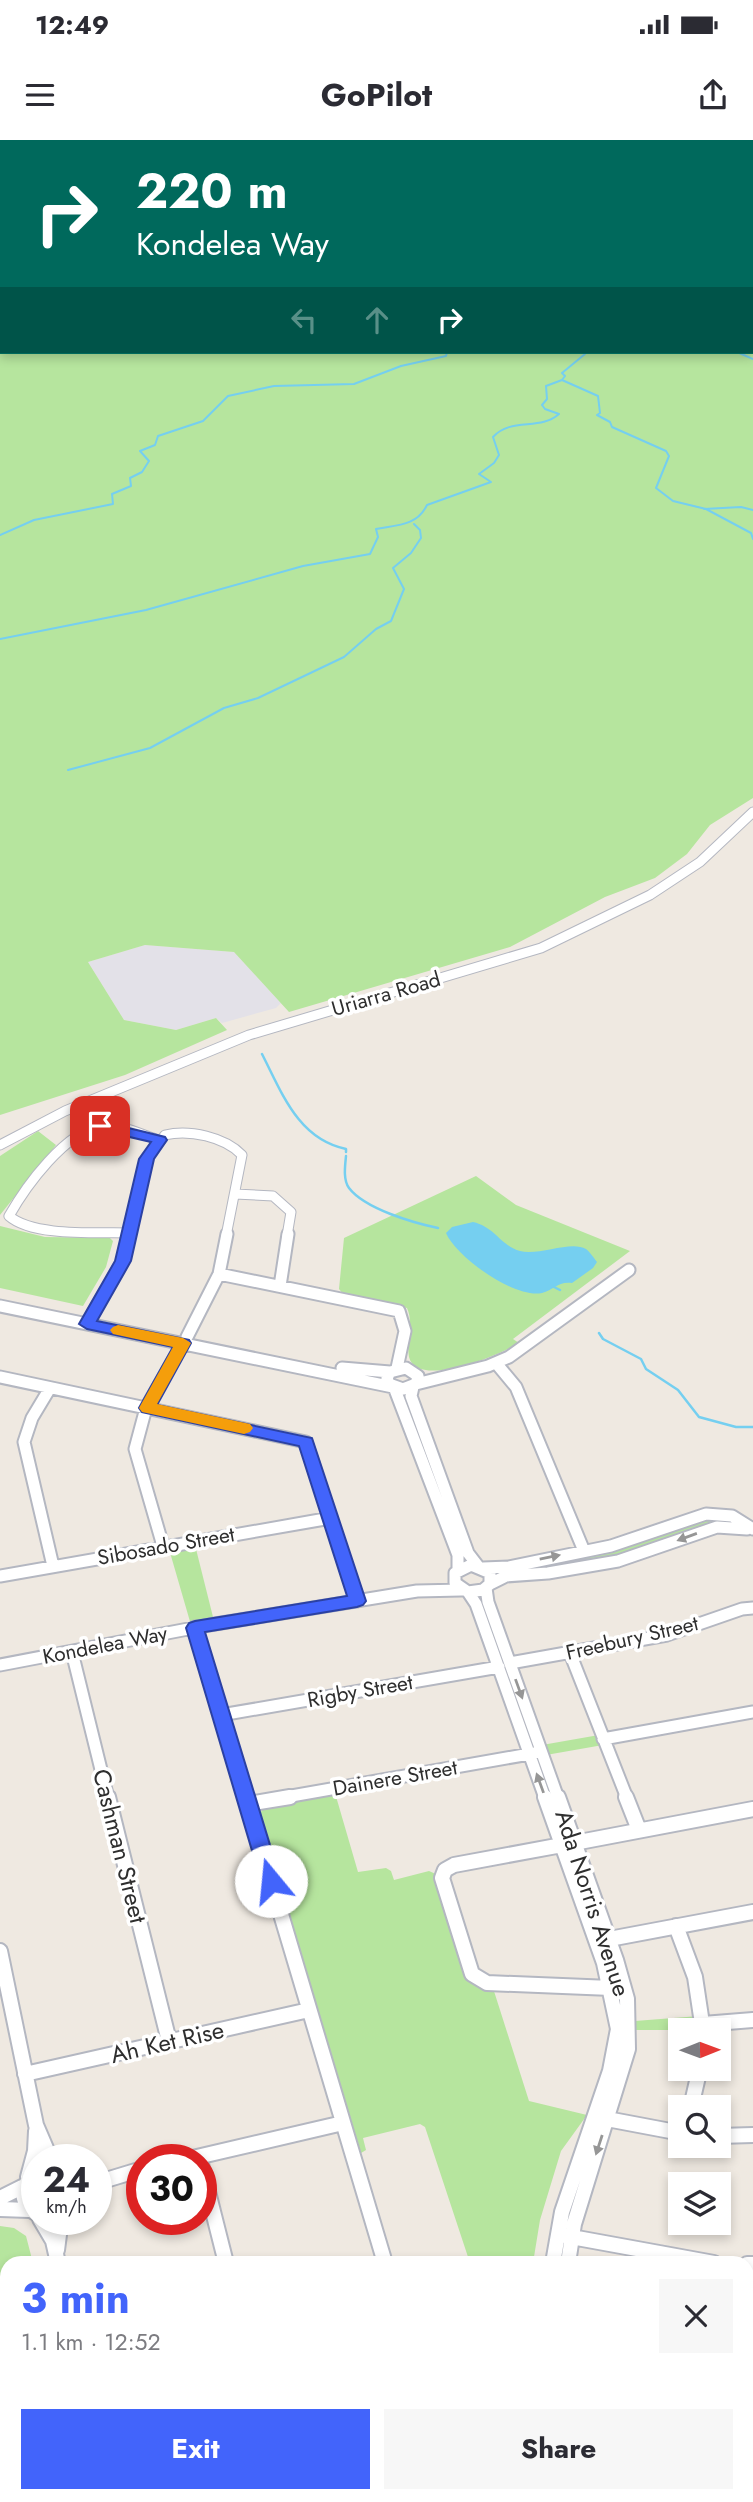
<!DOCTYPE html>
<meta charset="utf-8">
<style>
:root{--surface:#fff;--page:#f7f7f7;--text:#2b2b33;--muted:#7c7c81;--accent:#4264fb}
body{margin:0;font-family:Jost,sans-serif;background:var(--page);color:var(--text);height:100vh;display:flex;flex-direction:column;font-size:26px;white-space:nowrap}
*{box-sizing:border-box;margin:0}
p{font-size:23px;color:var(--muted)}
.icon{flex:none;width:38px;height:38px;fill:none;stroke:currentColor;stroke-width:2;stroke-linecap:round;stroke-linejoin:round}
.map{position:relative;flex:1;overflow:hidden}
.drawer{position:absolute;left:0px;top:2116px;width:754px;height:247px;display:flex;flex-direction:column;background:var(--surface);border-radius:21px 21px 0 0;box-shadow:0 4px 10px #0003}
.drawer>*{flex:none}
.hud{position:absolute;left:0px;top:0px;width:754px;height:214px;box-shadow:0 4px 10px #0003;background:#00695c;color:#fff;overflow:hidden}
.needle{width:46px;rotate:89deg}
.buttons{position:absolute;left:668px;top:1878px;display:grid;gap:14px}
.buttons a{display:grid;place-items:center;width:63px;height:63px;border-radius:0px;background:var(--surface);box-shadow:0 4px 10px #0003;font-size:35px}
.speed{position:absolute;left:21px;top:2004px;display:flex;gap:14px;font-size:35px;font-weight:700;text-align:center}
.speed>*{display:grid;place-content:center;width:91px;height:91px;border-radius:50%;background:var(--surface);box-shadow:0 4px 10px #0003;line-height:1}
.speed small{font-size:18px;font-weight:400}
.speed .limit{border:10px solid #d22;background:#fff;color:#111}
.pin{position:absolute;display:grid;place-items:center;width:60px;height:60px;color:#fff;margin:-30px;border-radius:14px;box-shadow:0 4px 10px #0006}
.me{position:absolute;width:77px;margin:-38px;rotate:343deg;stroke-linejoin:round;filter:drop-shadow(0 0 5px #0008)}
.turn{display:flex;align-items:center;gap:24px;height:147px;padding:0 21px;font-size:32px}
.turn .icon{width:91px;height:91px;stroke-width:2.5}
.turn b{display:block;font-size:49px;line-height:60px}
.lanes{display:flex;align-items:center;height:66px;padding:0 21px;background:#0003;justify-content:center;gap:35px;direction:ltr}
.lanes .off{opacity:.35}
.round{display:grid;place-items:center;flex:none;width:74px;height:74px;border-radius:0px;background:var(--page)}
.overview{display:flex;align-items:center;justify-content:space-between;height:119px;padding:0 21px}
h1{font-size:42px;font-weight:700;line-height:52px;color:var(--accent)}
.primary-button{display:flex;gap:14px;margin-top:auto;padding:14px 21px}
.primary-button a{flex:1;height:80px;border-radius:0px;background:var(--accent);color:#fff;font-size:28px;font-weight:700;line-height:80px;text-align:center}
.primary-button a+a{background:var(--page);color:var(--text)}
.status{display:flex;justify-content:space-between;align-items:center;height:49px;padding:0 35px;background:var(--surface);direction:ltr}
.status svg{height:19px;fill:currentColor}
header{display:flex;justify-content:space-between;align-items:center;height:91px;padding:0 21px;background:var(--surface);font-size:32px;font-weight:700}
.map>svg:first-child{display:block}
.industrial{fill:#e3e1e8}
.green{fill:#b6e59e;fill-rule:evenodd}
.pitch{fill:#c9ec9a}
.water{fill:#75cff0}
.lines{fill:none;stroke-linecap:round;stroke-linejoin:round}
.stream-far1{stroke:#75cff0;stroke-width:2}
.stream{stroke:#75cff0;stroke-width:2.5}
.minor-far2-casing{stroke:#b4b7c1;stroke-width:11}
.minor-far1-casing{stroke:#b4b7c1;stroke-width:15}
.minor-casing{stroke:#b4b7c1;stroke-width:18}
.minor-far2{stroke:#fff;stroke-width:9}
.minor-far1{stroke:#fff;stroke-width:11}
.minor{stroke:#fff;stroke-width:14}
.oneway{fill:#969696}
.route{fill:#4264fb;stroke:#2b41a3;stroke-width:2}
.slow{fill:#f59e0b}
.labels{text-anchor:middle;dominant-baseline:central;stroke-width:7;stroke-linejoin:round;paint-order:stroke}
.street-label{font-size:21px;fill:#2e2e2e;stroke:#fff}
.near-street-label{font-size:24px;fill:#2e2e2e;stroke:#fff}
</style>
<div class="status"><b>12:49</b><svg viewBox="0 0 49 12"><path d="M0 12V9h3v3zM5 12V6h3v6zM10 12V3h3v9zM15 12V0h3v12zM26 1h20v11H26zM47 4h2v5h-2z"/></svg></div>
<header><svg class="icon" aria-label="menu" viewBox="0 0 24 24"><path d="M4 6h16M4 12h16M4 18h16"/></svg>GoPilot<svg class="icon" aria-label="share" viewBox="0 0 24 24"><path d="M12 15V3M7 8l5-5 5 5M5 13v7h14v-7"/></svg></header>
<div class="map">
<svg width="753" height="2362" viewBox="0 0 753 2362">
<rect width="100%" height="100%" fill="#efe9e1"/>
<path class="industrial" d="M145,805L234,812L281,863L276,868L222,883L216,878L176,890L124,880L88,822Z"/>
<path class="green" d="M0,0H753V658L710,685L687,714L655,738L605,757L510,807L289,872L234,812L145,805L88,822L124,880L176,890L216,878L227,890L125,935L0,975ZM2,2H752V212H2Z
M38,991L56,1005L0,1075V1016Z
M476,1036L516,1065L630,1111L513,1199L519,1203C502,1214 417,1250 409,1217C406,1201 414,1183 407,1168L343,1154L339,1149L344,1098Z
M0,1086L45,1097L110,1098L113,1101L106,1127L83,1166L0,1148Z
M701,1378L714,1379L715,1383C664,1403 575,1439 522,1427Z
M195,1405L214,1481L191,1485L169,1409Z
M599,1595L603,1605L546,1615L542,1605Z
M335,1653L358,1732L386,1728L391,1731L394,1740L429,1731L438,1735L469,1835L493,1848L529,1961L587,1975L561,2011L540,2080L533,2123H470L425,1987L420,1984L363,1998L366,2010L361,2013L259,1674L265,1667Z
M699,1876L701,1890H635V1881Z
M0,2086L14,2088L26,2096L33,2123H7V2141L0,2143Z
M7,2144V2259L0,2224V2146Z
M465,2356H589L592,2362H466Z"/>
<path class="pitch" d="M7,2301V2356H47L49,2362H0V2302Z"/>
<path class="water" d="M473,1082C495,1087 500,1105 520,1111C539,1116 571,1100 586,1109C590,1112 594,1118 597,1122L593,1128L572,1143C558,1141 554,1150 542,1153C515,1159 456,1117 446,1093L452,1087Z"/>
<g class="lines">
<path class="stream-far1" d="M460,0L463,2
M215,2L221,0
M583,212L585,214L562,233L565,236L562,240L598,256L600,273L597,275L610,282L612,287L666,311L669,316L656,348L673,361L706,369L751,393L753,399
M737,212L753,219
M704,369L741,367L753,370
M0,395L34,380L113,364L112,354L131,346L130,338L142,332L149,321L140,311L155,305L158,296L203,281L228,256L274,246L354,244L401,226L446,216L447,212
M0,499L146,470L303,426L370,414L378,397L376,389C397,385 417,386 427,365L491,342L479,334L494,323L499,315L493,297C511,277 540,291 559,274L545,269L542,265L547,259L546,246L562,240
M68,630L150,608L224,568L258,558L344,517L376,489L391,481L404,449L393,428L411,413L421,398L420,390L414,384"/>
<path class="stream" d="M262,914C282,953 298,999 346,1009V1012
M346,1016C345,1026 343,1040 349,1048C365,1069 414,1083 438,1088
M552,1146L560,1150
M599,1193L603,1199L641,1219L646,1229L678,1250L699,1277L736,1287H753"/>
<g class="minor-far2-casing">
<path id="minor-far2" d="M0,1005L65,971L249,895L541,808L650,755L700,722L753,672
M235,1054L273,1056L291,1072L287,1096
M129,1093C97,1092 33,1097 9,1076C26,1046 65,992 101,986C119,983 142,995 159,1000
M129,1096L146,1019L165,995C189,989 225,997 242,1015L226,1096"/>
</g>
<g class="minor-far1-casing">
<path id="minor-far1" d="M219,1134L399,1171L405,1191L397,1228
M280,1146L288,1094
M0,1166L393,1247
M87,1184L123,1121L129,1094
M187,1197L219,1134L227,1094
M496,1223L516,1247L584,1411
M342,1228L390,1232
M406,1228L418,1236L416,1244L403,1249L389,1244L387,1238L390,1232Z
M0,1237L306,1302L357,1461
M416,1244L488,1226L509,1217L629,1130
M394,1247L458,1415V1430
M413,1247L411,1256L468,1413L478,1426
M50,1248L32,1278L24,1302L53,1426
M163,1406L135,1309L146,1268L183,1203
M471,1425L490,1433V1444L483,1450L468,1452L455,1443V1433Z
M483,1428L509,1427L611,1406L706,1374L732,1376L753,1389
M0,1436L331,1378
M490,1444L506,1436L548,1433L618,1421L717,1387L747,1389
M486,1448L488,1462L558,1658
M468,1452L476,1464L545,1658
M195,1487L246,1658
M72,1512L108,1658
M570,1513L627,1658
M510,1523L667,1495L742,1469L753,1468
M0,1525L209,1485L417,1451L461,1450
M221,1575L499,1527
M603,1599L753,1572
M280,1658L535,1613"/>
</g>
<g class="minor-casing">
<path id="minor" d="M108,1657L169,1901
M246,1657L385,2123
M545,1657L604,1823L618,1889L610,1931L562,2072L553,2123
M558,1657L616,1820L627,1859L628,1909L574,2084L568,2123
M626,1657L639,1690
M248,1664L290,1657
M574,1703L753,1669
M562,1705L454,1725L445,1730L442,1738L472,1834L487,1843L611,1848
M676,1786L695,1837L703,1890
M604,1800L753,1772
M0,1811L36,1985L51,2020
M703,1884L753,1880
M25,1934L309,1870
M691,1967L700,1928
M607,1979L681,1993
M719,1996L753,1995
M184,2020L343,1983
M201,2024L226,2123
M37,2032C20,2045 18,2062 37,2074
M28,2037L35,2011L36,1991
M96,2043L142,2029
M0,2058L22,2047
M0,2069L29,2070
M40,2079L53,2101L58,2123
M566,2096L714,2123
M57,2110L61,2079
M747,2124H753
M747,2258H753
M96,2356L97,2362
M284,2356L286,2362
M454,2356V2362
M616,2356L620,2362
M633,2356L637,2362"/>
</g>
<use href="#minor-far2" class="minor-far2"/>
<use href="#minor-far1" class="minor-far1"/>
<use href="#minor" class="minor"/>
</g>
<defs><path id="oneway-solid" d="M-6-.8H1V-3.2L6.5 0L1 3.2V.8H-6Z" transform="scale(1.75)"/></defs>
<g class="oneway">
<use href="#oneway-solid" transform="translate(687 1397) rotate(160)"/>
<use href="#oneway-solid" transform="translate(550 1417) rotate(-11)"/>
<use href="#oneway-solid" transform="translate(519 1549) rotate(70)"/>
<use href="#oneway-solid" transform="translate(540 1643) rotate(-110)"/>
<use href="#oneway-solid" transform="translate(599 2005) rotate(108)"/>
</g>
<path class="route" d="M100,981L165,997L167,1000L154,1019L131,1121L97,1181L189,1200L191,1203L157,1265L312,1298L366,1461L363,1465L357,1467L205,1492L281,1741L278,1747L271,1749L264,1747L261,1741L186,1488L189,1483L195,1481L347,1456L299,1306L142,1272L139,1268L173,1207L87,1189L79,1184L115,1121L139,1019L151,1002L95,989L93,986L95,983Z"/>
<path class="slow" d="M118,1185L183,1198L191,1203L157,1264L250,1284L253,1288L250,1292L244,1294L142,1272L139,1268L173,1207L113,1194L110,1190L113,1187Z"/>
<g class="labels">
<g class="street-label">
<text transform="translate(386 854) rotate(-16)">Uriarra Road</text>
<text transform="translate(166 1406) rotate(-10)">Sibosado Street</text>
<text transform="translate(632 1498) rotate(-13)">Freebury Street</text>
<text transform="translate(105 1505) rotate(-11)">Kondelea Way</text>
<text transform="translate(360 1551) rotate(-10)">Rigby Street</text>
<text transform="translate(395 1638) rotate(-10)">Dainere Street</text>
</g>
<g class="near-street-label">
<text transform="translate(120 1706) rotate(76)">Cashman Street</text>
<text transform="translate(593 1763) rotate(72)">Ada Norris Avenue</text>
<text transform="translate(167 1902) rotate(-13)">Ah Ket Rise</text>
</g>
</g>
</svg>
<div class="buttons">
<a><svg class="needle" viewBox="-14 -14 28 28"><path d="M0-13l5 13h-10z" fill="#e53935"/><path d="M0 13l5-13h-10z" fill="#7c7c81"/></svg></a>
<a><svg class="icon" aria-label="search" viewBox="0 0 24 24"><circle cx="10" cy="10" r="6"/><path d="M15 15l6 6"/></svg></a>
<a><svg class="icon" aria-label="layers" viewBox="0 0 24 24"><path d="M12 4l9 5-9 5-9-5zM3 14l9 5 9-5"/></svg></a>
</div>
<div class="speed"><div>24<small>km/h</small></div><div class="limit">30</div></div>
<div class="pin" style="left:100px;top:986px;background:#d93025"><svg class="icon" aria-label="arrive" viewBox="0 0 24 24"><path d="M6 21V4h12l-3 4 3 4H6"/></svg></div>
<svg class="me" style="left:271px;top:1741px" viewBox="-20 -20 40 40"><circle r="19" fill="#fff"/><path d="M0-13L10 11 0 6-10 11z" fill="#4264fb"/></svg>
<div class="hud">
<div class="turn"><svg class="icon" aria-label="right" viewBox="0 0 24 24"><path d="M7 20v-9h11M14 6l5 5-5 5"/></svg><div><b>220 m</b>Kondelea Way</div></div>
<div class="lanes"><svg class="icon off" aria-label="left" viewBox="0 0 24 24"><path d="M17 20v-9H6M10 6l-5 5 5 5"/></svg><svg class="icon off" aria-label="ahead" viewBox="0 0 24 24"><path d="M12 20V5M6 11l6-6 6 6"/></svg><svg class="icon" aria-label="right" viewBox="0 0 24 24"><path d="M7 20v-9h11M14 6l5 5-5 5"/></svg></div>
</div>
<section class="drawer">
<div class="overview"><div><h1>3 min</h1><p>1.1 km · 12:52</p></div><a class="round"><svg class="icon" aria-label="close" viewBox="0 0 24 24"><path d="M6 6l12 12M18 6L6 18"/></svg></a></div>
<div class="primary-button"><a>Exit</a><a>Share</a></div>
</section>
</div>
